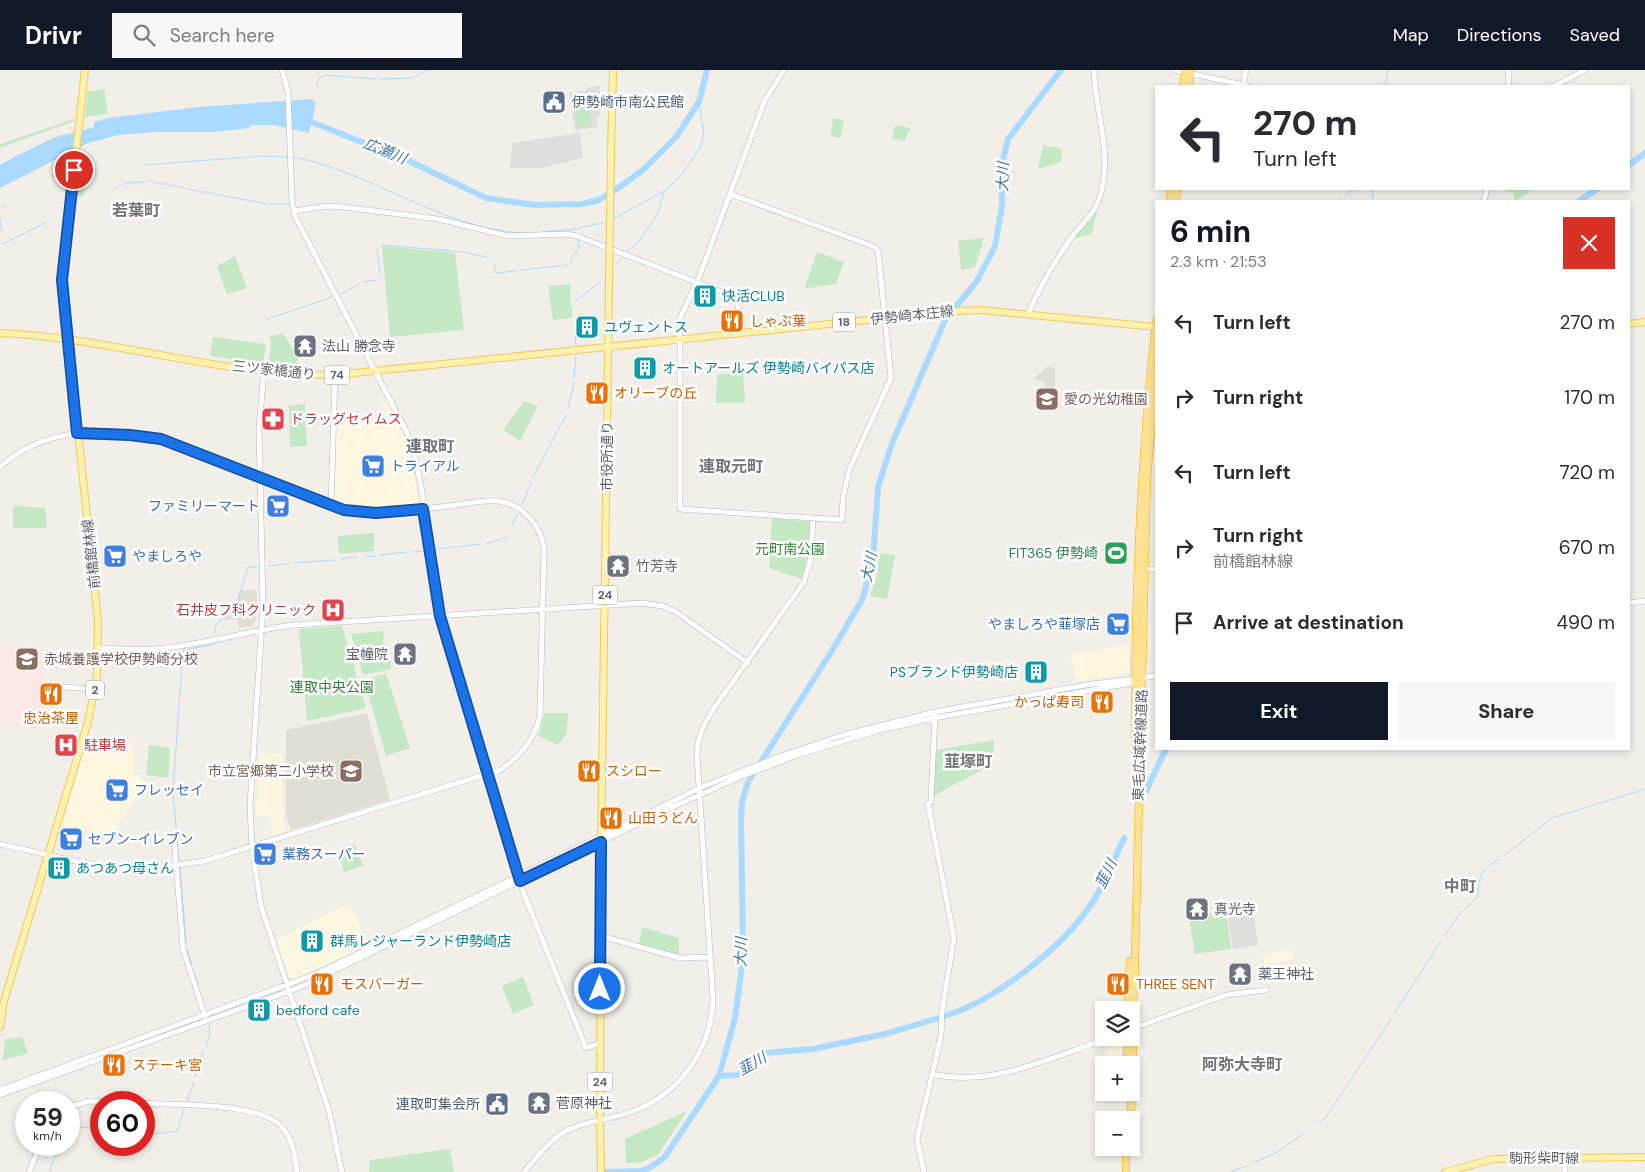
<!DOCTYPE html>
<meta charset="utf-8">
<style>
:root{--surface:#fff;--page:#f7f7f7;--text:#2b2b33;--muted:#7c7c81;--accent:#111827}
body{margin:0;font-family:"DM Sans","Noto Sans JP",sans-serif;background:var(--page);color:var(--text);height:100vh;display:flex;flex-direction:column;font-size:19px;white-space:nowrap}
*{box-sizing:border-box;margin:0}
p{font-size:16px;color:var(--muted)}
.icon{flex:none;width:28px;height:28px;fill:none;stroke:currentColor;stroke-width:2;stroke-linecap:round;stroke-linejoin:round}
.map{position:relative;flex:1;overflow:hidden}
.panel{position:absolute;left:1155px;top:130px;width:475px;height:550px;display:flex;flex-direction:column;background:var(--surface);border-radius:0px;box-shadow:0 2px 8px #0003}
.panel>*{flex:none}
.banner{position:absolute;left:1155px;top:15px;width:475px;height:105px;border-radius:0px;box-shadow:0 2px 8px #0003;background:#fff;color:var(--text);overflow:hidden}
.fabs{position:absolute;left:1095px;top:931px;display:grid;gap:10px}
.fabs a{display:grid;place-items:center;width:45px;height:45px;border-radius:0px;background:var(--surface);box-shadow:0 2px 8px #0003;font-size:25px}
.speed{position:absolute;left:15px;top:1021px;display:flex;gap:10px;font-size:25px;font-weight:700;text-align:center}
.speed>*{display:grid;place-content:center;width:65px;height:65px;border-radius:50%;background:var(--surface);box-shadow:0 2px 8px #0003;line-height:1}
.speed small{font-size:12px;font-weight:400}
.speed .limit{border:8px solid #d22;background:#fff;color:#111}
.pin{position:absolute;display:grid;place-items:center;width:42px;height:42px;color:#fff;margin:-21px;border:2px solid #fff;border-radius:50%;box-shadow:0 1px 5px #0007}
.me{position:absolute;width:55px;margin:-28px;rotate:0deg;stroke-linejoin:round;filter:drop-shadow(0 0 4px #0008)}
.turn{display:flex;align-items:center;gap:18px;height:105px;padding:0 15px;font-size:22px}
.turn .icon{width:65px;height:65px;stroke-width:2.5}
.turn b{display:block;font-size:35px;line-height:42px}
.round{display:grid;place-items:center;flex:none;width:52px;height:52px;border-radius:0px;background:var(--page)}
.overview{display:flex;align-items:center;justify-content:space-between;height:85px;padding:0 15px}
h1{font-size:30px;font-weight:700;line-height:38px;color:var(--accent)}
.cta{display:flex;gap:10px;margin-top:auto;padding:10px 15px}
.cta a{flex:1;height:58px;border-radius:0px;background:var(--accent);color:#fff;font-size:20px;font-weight:700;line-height:58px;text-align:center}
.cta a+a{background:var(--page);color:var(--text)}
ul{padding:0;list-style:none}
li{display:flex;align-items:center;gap:15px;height:75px;padding:0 15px}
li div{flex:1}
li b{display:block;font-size:19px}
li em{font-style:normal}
header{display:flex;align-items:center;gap:30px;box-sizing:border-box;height:70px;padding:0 25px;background:var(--accent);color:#fff}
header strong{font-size:24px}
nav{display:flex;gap:28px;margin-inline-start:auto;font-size:18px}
.search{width:350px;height:45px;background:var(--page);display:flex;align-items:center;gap:12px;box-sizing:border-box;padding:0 18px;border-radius:0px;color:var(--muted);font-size:19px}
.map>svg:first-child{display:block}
.commercial{fill:#fef7e0}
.industrial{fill:#e0deda}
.education{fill:#e1ded6}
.medical{fill:#fce8e6}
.green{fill:#c5e8c5}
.water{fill:#aadaff}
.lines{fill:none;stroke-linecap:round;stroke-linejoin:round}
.stream{stroke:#aadaff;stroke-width:1}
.river{stroke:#aadaff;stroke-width:6}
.minor-casing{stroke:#b5b8bc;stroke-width:6}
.major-casing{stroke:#f2c960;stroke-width:8}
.highway-casing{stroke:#f9ab00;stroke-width:8}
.minor{stroke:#fff;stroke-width:5}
.major{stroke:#fff2af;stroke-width:6}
.highway{stroke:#fde293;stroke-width:7}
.major-bridge-casing{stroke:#f2c960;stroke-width:8;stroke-linecap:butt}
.major-bridge{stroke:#fff2af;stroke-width:6}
.route-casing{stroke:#114b97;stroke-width:12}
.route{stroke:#1a73e8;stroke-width:9}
.labels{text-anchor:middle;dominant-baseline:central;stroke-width:5;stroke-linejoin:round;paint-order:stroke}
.shield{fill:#fff;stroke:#8f9295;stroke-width:1}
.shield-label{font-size:12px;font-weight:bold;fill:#5f6368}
.service-label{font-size:14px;fill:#4e5e75;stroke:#fff;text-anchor:start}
.culture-label{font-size:14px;fill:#0d838f;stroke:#fff;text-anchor:start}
.street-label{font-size:14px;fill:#5f6368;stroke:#fff}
.food-label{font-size:14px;fill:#c56008;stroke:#fff;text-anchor:start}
.worship-label{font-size:14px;fill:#5b616d;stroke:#fff;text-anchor:start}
.education-label{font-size:14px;fill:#785e54;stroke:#fff;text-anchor:start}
.health-label{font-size:14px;fill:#be3a42;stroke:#fff;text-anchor:start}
.shop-label{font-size:14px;fill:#366cbe;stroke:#fff;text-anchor:start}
.park-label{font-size:14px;fill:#348238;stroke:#fff}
.leisure-label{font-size:14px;fill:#27864d;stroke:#fff;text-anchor:end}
.water-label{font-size:15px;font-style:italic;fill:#4174aa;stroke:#fff}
.quarter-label{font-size:16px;font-weight:bold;fill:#70757a;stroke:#fff}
</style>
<header>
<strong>Drivr</strong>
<div class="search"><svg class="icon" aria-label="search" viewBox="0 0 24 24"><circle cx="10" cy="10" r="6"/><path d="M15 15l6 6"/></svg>Search here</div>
<nav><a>Map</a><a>Directions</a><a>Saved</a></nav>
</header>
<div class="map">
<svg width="1645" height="1102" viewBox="0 0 1645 1102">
<rect width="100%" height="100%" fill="#f1efe8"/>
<path class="commercial" d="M388,331L411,385L418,432L416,435L381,439L358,437L335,432L336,350L383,348V332Z
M1129,575V599L1126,604L1075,611L1071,587L1074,584Z
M88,669L131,673L130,681H135V705H142L140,719L115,761L110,758L106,766L62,755Z
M259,683L282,684L283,747L287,761L272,766L271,746H256Z
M349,833L369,875L294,909L290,907L277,870Z
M1292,880L1293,890L1264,894L1263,884Z
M1117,968L1122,972V995H1105L1106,972Z"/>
<path class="industrial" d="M600,15V46L596,48L598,57L575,61L569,23L586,21L587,18Z
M580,63L583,88L541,98H510L512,73Z
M1252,829L1258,875L1233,879L1226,835Z"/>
<path class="education" d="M1048,296L1055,298V341L1036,331L1046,314L1034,308Z
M241,520H257V534H235Z
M232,538H256V551L252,556L239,558L237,550H222Z
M367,643L390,730L291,760L286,745V660Z"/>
<path class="medical" d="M0,577L47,579L42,658L0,656Z
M58,664L78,668L73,684L66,682L64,689L52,686Z"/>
<path class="green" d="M104,19L108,44L85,47L87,22Z
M587,23L592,55L577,57L572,25Z
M833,48L844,50L840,68L831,66Z
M74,49V51L0,78V74Z
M895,55L911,58L904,71L892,69Z
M1043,75L1062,79L1061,92L1038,99Z
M81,104L86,105L87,111L81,113L84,125L76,129L78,105Z
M1498,119H1533L1516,131H1514V123Z
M1097,140L1092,164L1073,169Z
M984,168L975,197L961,200L958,171Z
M382,176L455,183L464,260L390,267Z
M817,182L844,192L836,214L806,218L805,216Z
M235,186L247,218L227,224L217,196Z
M570,214L571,248L553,250L548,216Z
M283,263L298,287L296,300L268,297L271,273L269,267Z
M213,267L266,274L263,294L210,286Z
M743,302L745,333H716L717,305Z
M524,331L538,336L520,371L503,360Z
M305,334L307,376L290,377L289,336Z
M13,436L45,438L47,458H13Z
M772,448L811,452L809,483L802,509L769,498Z
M374,463V481L339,484L338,466Z
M879,483L895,485L887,529L870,526L877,505Z
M342,556L366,638L307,651L299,559Z
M384,561L383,572L389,578L391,599L363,605L351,564Z
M386,604L410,678L386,686L364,609Z
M545,643H568L567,663L558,675L538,666Z
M994,670L993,694L933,726L936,680Z
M149,675L170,678L168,708L146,705Z
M355,774L363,796L344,802L338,780Z
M1226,840L1231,879L1195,884L1189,848Z
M642,857L679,868V885L639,874Z
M523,907L534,935L513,944L502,916Z
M22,967L28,983L3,990L5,969Z
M144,1037H150L149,1064H144Z
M687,1041L658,1085L639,1093H626L625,1069Z
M450,1079L454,1102H369L370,1090Z"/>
<path class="water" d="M311,29L316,33L309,63L273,55H251L249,58L213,62H155L118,65L88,73L0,118V95C16,85 32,79 49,70C62,63 80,63 94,57V52L108,48L199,37Z"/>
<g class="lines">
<path class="stream" d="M380,9L412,8L427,0
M317,15L319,8L325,5L376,9
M1385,16L1388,0
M293,87C373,102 441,159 523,163
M145,95L262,86L289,87
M149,111L185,118
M115,119L125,113L144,112
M188,119L267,134
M1372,119L1373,131
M1345,126L1354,119
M1338,131L1340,130
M270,134H290
M0,138L4,136
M613,149L664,121
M0,150L2,162
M578,160V158L607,152
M542,162L576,159
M3,174L45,153
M382,175L464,182L486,187
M377,179L380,204
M627,181L638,173L658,143L664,121L680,107L700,78L704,64L699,32
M571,194V189L579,178L578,170
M617,194L623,187
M494,195L496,203L515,201
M521,200L568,195
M364,212L376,210
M341,224L359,214
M576,231L600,212
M571,238L572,247
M265,250L332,227
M575,267L576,276
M574,307L576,286
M568,339L574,313
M533,407L566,345
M522,434L531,413
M512,456L518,443
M486,474L507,467
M459,477L480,474
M436,479L456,477
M413,482L424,481
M380,485L407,482
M365,487L375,486
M341,489L357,487
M294,493L334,490
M268,496L288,494
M215,563V557L238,529L248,497H257
M1505,785L1552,748L1645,719
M179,793L173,720L183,580L217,574
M180,797L186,873
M1445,865L1458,846L1478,826C1479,807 1481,798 1500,789
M187,880L192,895
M195,904L198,915
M1394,944L1441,871
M206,975L210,963L209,954
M195,1006L203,982
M187,1032L194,1012
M1319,1053L1326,1047L1391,949
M69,1056L101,1059
M144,1065L177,1061L184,1040
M1253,1093L1276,1083L1303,1064
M49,1102L60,1075
M1230,1102L1249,1095"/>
<path class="river" d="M304,49L407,90L486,128L535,135L582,134L599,130L624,114L644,99L676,67L699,32L707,0
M1629,95L1645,83
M1579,131L1597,119
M1145,723L1166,679
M944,946C994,932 1064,876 1092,833C1105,813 1114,789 1124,768
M719,1006L738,1005L765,983L813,979L885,964L942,947
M605,1102L641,1101L649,1098L664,1088L719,1006L735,948L743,888L741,747L742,732L748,712L833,579L863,528L873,489L878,417L891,376L945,250L977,211L995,176L1002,136V94L1008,69L1061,0"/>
<g class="minor-casing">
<path id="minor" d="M282,0L288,21L292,131L295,146L407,363C428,420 427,486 440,546L524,824L586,978L600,973
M1175,0L1248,16
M1508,0L1509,16
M1243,15L1246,0
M1554,16L1585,0
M730,124L875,177L878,181L891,308L849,400L843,428L842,450L680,439V248L698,210L763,35L765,30L784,0
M1484,131L1487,119
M294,141L327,136L343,137L438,149L508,166L566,164L577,166L737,228L742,263
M1028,245C1038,219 1055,191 1071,168C1079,156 1093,146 1098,132C1115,87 1095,45 1094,0
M264,300L259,359L263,536L250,736L252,777L261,836L329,1041L342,1102
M0,397C30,370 65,361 105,363C123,364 143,365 161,369C203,380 244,401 284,417C304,425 323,435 344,440C380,448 420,439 456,435C470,433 484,430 498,431C522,434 541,455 544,479L540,645C535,669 520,687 500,700L204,791C180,795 156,799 132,798C87,797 43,783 0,774
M331,437L335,305
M1142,499H1156
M1629,533L1645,531
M99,578C118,579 137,580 156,579C202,575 247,561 293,555L641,533L663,536L676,542L748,593
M47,616L95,619
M931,732L935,645
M174,768L183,879L205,946
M601,866L680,888L711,887
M1131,959L1226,925L1266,920
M932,1004C993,1018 1053,986 1110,968
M0,1020L316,904L700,718L775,688L843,665L935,642L1086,615L1156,606
M0,1025L298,918L668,739L740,707L797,685L876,661L934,648L1137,612
M144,1033C177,1036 259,1032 281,1056C293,1069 295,1085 297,1102
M69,1037L90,1031L131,1032
M1565,1088V1102
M29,1102L40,1075
M524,1102C537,1087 550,1069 568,1060C589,1050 613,1049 634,1041C680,1023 712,979 713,929L697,686C697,667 704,654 714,638L804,512L811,487L813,448
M924,1102L917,1069L941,966L942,941L954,868L928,734"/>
</g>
<g class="major-casing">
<path id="major" d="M611,83L613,0
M1629,254L1645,252
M0,263C112,268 222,306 335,305L955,241L981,240L1156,257
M0,957L4,931L88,652L97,606L98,551L62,210L85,0
M601,1102L600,1051L601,783L609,211
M1445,1102L1494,1089L1645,1087"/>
</g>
<g class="highway-casing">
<path id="highway" d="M1183,16L1185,0
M1189,16L1191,0
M1170,131L1171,119
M1176,131L1177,119
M1135,686C1134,541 1140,396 1156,252
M1128,940L1130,891
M1127,995L1128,968
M1131,1050L1147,408L1156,301
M1126,1102V1078"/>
</g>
<use href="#minor" class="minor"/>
<use href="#major" class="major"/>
<use href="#highway" class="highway"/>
<g class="major-bridge-casing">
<path id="major-bridge" d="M609,211L611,83"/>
</g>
<use href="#major-bridge" class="major-bridge"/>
</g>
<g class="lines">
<g class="route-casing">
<path id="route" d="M74,100L62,210L77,363L130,365L161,369L344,440L376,443L423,439L440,546L520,811L601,772L600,919"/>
</g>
<use href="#route" class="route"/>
</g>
<defs>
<g id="civic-square" transform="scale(1.25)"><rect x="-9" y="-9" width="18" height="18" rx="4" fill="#5c6f8a" stroke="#fff"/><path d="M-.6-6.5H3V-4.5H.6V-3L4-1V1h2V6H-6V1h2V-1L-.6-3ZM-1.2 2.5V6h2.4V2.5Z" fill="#fff"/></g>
<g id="building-square" transform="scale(1.25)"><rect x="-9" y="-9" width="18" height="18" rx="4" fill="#0f9aa8" stroke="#fff"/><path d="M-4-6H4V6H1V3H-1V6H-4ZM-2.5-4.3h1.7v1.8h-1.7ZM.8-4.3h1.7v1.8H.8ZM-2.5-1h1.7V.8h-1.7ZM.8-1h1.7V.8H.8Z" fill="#fff"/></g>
<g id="restaurant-square" transform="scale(1.25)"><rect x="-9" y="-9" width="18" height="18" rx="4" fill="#e8710a" stroke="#fff"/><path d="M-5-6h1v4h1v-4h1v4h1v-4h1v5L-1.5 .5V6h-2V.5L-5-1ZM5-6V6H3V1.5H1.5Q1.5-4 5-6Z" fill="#fff"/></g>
<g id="temple-square" transform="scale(1.25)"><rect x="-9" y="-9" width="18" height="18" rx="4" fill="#6b7280" stroke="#fff"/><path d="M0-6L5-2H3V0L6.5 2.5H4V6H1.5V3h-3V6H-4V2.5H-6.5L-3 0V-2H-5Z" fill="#fff"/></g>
<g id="school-square" transform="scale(1.25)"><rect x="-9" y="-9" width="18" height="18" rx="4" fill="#8d6e63" stroke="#fff"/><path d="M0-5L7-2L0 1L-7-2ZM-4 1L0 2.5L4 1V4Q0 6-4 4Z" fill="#fff"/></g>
<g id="pharmacy-square" transform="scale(1.25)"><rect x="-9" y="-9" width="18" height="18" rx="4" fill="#e0444e" stroke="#fff"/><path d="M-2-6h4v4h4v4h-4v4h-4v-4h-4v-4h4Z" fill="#fff"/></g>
<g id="supermarket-square" transform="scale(1.25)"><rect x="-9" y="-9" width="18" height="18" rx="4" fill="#3f7fe0" stroke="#fff"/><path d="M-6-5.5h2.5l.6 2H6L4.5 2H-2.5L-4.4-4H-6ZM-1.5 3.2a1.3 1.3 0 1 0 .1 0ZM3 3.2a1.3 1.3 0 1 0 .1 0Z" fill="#fff"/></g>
<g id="stadium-square" transform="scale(1.25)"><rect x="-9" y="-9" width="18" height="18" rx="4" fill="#2e9e5b" stroke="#fff"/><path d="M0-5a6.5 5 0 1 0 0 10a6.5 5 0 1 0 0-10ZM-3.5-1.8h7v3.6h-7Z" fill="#fff"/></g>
<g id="hospital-square" transform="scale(1.25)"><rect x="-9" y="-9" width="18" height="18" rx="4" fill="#e0444e" stroke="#fff"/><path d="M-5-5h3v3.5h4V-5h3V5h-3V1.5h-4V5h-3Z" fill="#fff"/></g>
</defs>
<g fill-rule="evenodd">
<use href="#civic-square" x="554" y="32"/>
<use href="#building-square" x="705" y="226"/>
<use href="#restaurant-square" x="732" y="251"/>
<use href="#building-square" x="587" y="257"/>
<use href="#temple-square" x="305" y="276"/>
<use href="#building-square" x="645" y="298"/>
<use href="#restaurant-square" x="597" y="323"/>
<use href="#school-square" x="1047" y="329"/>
<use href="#pharmacy-square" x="273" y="349"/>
<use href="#supermarket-square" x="373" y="396"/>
<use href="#supermarket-square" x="278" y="436"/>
<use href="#stadium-square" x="1116" y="483"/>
<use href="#supermarket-square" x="115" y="486"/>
<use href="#temple-square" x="618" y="496"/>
<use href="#hospital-square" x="333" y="540"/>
<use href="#supermarket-square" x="1118" y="554"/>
<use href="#temple-square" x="405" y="584"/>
<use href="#school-square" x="27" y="589"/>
<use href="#building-square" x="1036" y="602"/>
<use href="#restaurant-square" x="51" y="624"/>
<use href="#restaurant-square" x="1102" y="632"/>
<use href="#hospital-square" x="66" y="675"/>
<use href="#school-square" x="351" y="701"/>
<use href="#restaurant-square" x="589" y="701"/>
<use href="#supermarket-square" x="117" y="720"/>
<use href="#restaurant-square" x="611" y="748"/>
<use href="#supermarket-square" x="71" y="769"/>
<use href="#supermarket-square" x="265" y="784"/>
<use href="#building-square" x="59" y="798"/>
<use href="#temple-square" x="1197" y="839"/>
<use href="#building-square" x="312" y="871"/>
<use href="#temple-square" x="1240" y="904"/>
<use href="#restaurant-square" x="322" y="914"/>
<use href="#restaurant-square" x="1118" y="914"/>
<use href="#building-square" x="259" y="940"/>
<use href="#restaurant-square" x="114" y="995"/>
<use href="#temple-square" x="539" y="1033"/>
<use href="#civic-square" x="497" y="1034"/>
</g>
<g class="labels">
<g class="shield">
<rect x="833" y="242.5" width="22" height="19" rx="4"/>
<rect x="324.5" y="295.5" width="25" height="19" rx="4"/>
<rect x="592.5" y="515.5" width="25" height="19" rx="4"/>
<rect x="86" y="610.5" width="18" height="19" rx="4"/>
<rect x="587.5" y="1002.5" width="25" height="19" rx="4"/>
</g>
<g class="shield-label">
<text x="844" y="252">18</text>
<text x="337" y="305">74</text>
<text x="605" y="525">24</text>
<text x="95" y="620">2</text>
<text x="600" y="1012">24</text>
</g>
<g class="service-label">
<text x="572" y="32">伊勢崎市南公民館</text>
<text x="480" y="1034" text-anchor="end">連取町集会所</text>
</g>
<g class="culture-label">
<text x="722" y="226">快活CLUB</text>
<text x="604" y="257">ユヴェントス</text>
<text x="662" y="298">オートアールズ 伊勢崎バイパス店</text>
<text x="1018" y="602" text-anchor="end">PSブランド伊勢崎店</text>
<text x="76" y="798">あつあつ母さん</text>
<text x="330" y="871">群馬レジャーランド伊勢崎店</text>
<text x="276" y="940">bedford cafe</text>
</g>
<g class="street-label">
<text transform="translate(912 245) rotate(-6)">伊勢崎本庄線</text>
<text transform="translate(274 300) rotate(6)">三ツ家橋通り</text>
<text transform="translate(607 386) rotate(-90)">市役所通り</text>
<text transform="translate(91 484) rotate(-96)">前橋館林線</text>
<text transform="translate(1140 675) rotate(-88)">東毛広域幹線道路</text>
<text x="1544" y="1088">駒形柴町線</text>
</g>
<g class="food-label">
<text x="750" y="251">しゃぶ葉</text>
<text x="614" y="323">オリーブの丘</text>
<text x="1084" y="632" text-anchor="end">かっぱ寿司</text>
<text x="51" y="648" text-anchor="middle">忠治茶屋</text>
<text x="606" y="701">スシロー</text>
<text x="628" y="748">山田うどん</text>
<text x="340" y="914">モスバーガー</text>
<text x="1136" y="914">THREE SENT</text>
<text x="132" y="995">ステーキ宮</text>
</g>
<g class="worship-label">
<text x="322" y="276">法山 勝念寺</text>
<text x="636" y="496">竹芳寺</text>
<text x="388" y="584" text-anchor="end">宝幢院</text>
<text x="1214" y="839">真光寺</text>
<text x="1258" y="904">薬王神社</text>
<text x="556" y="1033">菅原神社</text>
</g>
<g class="education-label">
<text x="1064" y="329">愛の光幼稚園</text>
<text x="44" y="589">赤城養護学校伊勢崎分校</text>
<text x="334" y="701" text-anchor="end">市立宮郷第二小学校</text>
</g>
<g class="health-label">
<text x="290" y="349">ドラッグセイムス</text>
<text x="316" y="540" text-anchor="end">石井皮フ科クリニック</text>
<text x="84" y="675">駐車場</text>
</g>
<g class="shop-label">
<text x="390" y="396">トライアル</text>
<text x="260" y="436" text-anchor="end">ファミリーマート</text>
<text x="132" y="486">やましろや</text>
<text x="1100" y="554" text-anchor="end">やましろや韮塚店</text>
<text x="134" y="720">フレッセイ</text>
<text x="88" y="769">セブン-イレブン</text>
<text x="282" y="784">業務スーパー</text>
</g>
<g class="park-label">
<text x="790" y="479">元町南公園</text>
<text x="332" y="617">連取中央公園</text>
</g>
<g class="leisure-label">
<text x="1098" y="483">FIT365 伊勢崎</text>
</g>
<g class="water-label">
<text transform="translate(385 81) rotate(22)">広瀬川</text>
<text transform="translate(1003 107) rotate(-88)">大川</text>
<text transform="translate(869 497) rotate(-79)">大川</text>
<text transform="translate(1106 804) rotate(-64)">韮川</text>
<text transform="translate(741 882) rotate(-88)">大川</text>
<text transform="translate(752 994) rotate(-30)">韮川</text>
</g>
<g class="quarter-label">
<text x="136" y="140">若葉町</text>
<text x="430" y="376">連取町</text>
<text x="731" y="396">連取元町</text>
<text x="968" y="691">韮塚町</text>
<text x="1460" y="816">中町</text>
<text x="1242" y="994">阿弥大寺町</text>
</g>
</g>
</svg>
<div class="fabs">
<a><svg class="icon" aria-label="layers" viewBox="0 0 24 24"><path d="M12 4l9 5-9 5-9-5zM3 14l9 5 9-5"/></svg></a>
<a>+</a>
<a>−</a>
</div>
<div class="speed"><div>59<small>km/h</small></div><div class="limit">60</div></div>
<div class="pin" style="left:74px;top:100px;background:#d93025"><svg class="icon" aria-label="arrive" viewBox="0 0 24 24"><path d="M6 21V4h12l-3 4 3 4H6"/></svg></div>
<svg class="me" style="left:600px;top:919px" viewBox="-20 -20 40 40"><circle r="17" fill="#1a73e8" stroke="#fff" stroke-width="3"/><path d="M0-11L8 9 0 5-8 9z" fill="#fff"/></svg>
<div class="banner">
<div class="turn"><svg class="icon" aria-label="left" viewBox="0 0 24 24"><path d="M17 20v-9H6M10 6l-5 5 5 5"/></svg><div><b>270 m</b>Turn left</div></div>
</div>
<section class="panel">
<div class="overview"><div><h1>6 min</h1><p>2.3 km · 21:53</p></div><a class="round" style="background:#d93025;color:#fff"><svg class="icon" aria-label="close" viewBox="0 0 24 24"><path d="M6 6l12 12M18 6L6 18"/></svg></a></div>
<ul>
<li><svg class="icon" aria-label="left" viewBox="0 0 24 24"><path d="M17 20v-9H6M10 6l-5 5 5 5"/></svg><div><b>Turn left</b></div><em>270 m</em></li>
<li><svg class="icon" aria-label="right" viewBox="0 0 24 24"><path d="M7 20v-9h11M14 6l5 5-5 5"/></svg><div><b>Turn right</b></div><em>170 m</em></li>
<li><svg class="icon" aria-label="left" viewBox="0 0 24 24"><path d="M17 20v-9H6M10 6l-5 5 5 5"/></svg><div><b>Turn left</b></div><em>720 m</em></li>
<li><svg class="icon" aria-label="right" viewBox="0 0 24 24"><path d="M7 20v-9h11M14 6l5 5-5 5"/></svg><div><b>Turn right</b><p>前橋館林線</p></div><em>670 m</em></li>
<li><svg class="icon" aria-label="arrive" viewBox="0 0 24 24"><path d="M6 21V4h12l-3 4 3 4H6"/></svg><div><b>Arrive at destination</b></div><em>490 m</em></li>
</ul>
<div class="cta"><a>Exit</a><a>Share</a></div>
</section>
</div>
